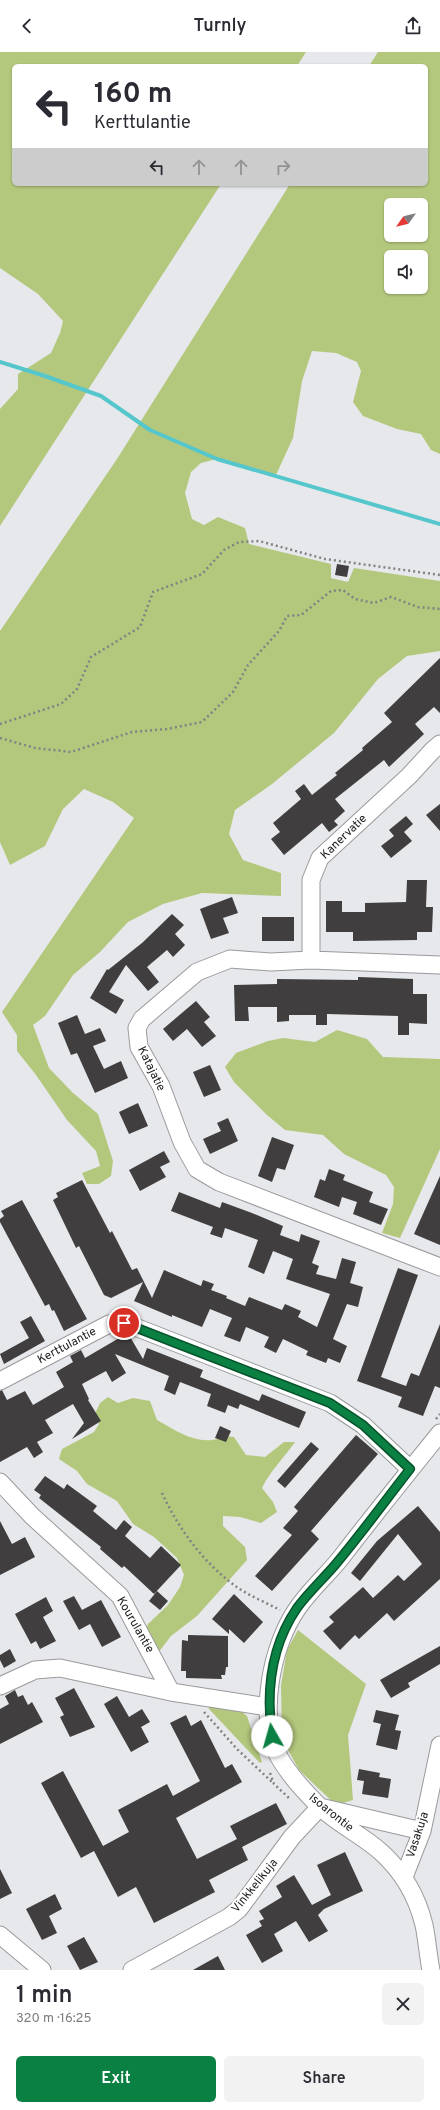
<!DOCTYPE html>
<meta charset="utf-8">
<style>
:root{--surface:#fff;--page:#f2f2f3;--text:#2b2b33;--muted:#7c7c81;--accent:#0b8043}
body{margin:0;font-family:Overpass,sans-serif;background:var(--page);color:var(--text);height:100vh;display:flex;flex-direction:column;font-size:15px;white-space:nowrap}
*{box-sizing:border-box;margin:0}
p{font-size:13px;color:var(--muted)}
.icon{flex:none;width:22px;height:22px;fill:none;stroke:currentColor;stroke-width:2;stroke-linecap:round;stroke-linejoin:round}
.map{position:relative;height:1918px;overflow:hidden}
.panel{display:flex;flex-direction:column;background:var(--surface);flex:1}
.panel>*{flex:none}
.guide{position:absolute;left:12px;top:12px;width:416px;height:122px;border-radius:6px;box-shadow:0 1px 3px #0004;background:#fff;color:var(--text);overflow:hidden}
.needle{width:26px;rotate:236deg}
.controls{position:absolute;left:384px;top:146px;display:grid;gap:8px}
.controls a{display:grid;place-items:center;width:44px;height:44px;border-radius:6px;background:var(--surface);box-shadow:0 1px 3px #0004;font-size:20px}
.pin{position:absolute;display:grid;place-items:center;width:34px;height:34px;color:#fff;margin:-17px;border:2px solid #fff;border-radius:50%;box-shadow:0 1px 4px #0007}
.me{position:absolute;width:44px;margin:-22px;rotate:353deg;stroke-linejoin:round;filter:drop-shadow(0 0 3px #0008)}
.turn{display:flex;align-items:center;gap:14px;height:84px;padding:0 16px;font-size:18px}
.turn .icon{width:52px;height:52px;stroke-width:2.5}
.turn b{display:block;font-size:28px;line-height:34px}
.lanes{display:flex;align-items:center;height:38px;padding:0 16px;background:#0003;justify-content:center;gap:20px;direction:ltr}
.lanes .off{opacity:.35}
.round{display:grid;place-items:center;flex:none;width:42px;height:42px;border-radius:6px;background:var(--page)}
.summary{display:flex;align-items:center;justify-content:space-between;height:68px;padding:0 16px}
h1{font-size:24px;font-weight:600;line-height:30px}
.action{display:flex;gap:8px;margin-top:auto;padding:8px 16px}
.action a{flex:1;height:46px;border-radius:6px;background:var(--accent);color:#fff;font-size:16px;font-weight:600;line-height:46px;text-align:center}
.action a+a{background:var(--page);color:var(--text)}
header{display:flex;justify-content:space-between;align-items:center;height:52px;padding:0 16px;background:var(--surface);font-size:18px;font-weight:600}
.map>svg:first-child{display:block}
.green{fill:#b4c87d;fill-rule:evenodd}
.lines{fill:none;stroke-linecap:round;stroke-linejoin:round}
.stream{stroke:#55c7cc;stroke-width:4}
.building{fill:#403e3f}
.minor-casing{stroke:#9a9a9d;stroke-width:19}
.path{stroke:#818283;stroke-width:2.5;stroke-dasharray:2 3;stroke-linecap:butt}
.minor{stroke:#fff;stroke-width:17}
.route-casing{stroke:#07532c;stroke-width:10}
.route{stroke:#0b8043;stroke-width:7}
.labels{text-anchor:middle;dominant-baseline:central;stroke-width:4;stroke-linejoin:round;paint-order:stroke}
.street-label{font-size:12px;fill:#212122;stroke:#fff}
</style>
<header><svg class="icon" aria-label="back" viewBox="0 0 24 24"><path d="M15 5l-7 7 7 7"/></svg>Turnly<svg class="icon" aria-label="share" viewBox="0 0 24 24"><path d="M12 15V3M7 8l5-5 5 5M5 13v7h14v-7"/></svg></header>
<div class="map">
<svg width="440" height="1918" viewBox="0 0 440 1918">
<rect width="100%" height="100%" fill="#e7e8eb"/>
<path class="green" d="M0,0H306L297,14H14V132H221L0,474V357L18,337V322L51,301L60,281L63,269L38,242L0,216Z
M378,0H440V402L431,398L421,382L397,377L363,364L353,350L361,319L357,310L336,301L312,299L302,329L293,386L275,425L217,407L201,411L191,420L185,441L192,467L204,473L218,465L245,476L249,492L331,512V526L348,530L354,516L440,529V599L407,604L378,627L334,681L272,732L235,758L229,782L243,808L281,821V844L202,841L163,852L128,870L100,900L73,923L45,964L33,973L49,1016L72,1040L98,1062L113,1109L111,1124L99,1132H87L82,1121L100,1114L96,1099L67,1068L36,1023L17,999V983L2,960L134,766L113,750L84,737L63,757L45,794L10,813L0,790V579L117,407L290,132H426V14H369ZM391,153H421V183H391ZM391,205H421V235H391Z
M337,978L367,987L383,1005L440,1007V1097L400,1186L382,1181L393,1152L394,1135L386,1123L344,1102L323,1083L285,1078L267,1063L234,1030L225,1015L236,1001L268,989L283,986L315,990Z
M108,1345L118,1351L133,1346L150,1349L157,1368C175,1378 191,1390 212,1388C220,1387 226,1383 234,1385L246,1403L265,1405L284,1390H295C284,1406 270,1419 262,1436L273,1450L277,1460L261,1471L240,1465L223,1464V1474L245,1495L247,1508L197,1564L171,1584L158,1601L144,1584L148,1572L168,1553L180,1535L184,1523L177,1506L154,1485L133,1472L117,1449L87,1432L77,1419L59,1407L62,1397L94,1380L99,1372L95,1362L100,1351Z
M298,1578L366,1632L348,1683L353,1748L336,1753L299,1718L282,1687L281,1633L287,1598Z
M208,1653L241,1659L247,1664L262,1710L260,1711L258,1709L209,1657Z"/>
<g class="lines">
<path class="stream" d="M0,310L45,324L101,344L150,378L217,407L440,472"/>
</g>
<path class="building" d="M337,512L349,514L347,525L335,523Z
M440,606V661L434,655L415,672L424,682L389,715L384,708L335,747L345,759L334,769L338,773L329,780L322,771L284,803L271,787L280,780L273,771L301,747L295,739L304,732L312,743L337,723L335,721L363,698L362,696L392,670L384,661Z
M440,752V779L426,763Z
M406,764L413,772L404,780L412,789L391,806L381,794L394,784L389,778Z
M407,828H427L426,855H433L432,880H417V888L353,889V880H326V849H342V860H365V851L406,850Z
M232,845L238,861L223,866L229,881L211,887L200,857Z
M172,862L184,873L175,882L185,893L173,905L167,898L147,915L159,930L148,939L126,913L109,940L124,948L116,962L90,946L107,917L108,918L142,891Z
M262,865H294V889H262Z
M358,925L413,927V942H427V972L409,971V983H398V964L327,962V973H316V963H289V969L277,970V955H248L249,969H235L234,933L277,932V927L358,928Z
M196,949L210,965L204,970L216,984L202,995L187,977L173,989L163,977Z
M77,963L85,982L100,976L106,989L93,994L104,1017L121,1009L128,1026L95,1041L77,1001L71,1003L58,971Z
M210,1013L221,1038L204,1045L193,1020Z
M138,1051L148,1074L129,1082L119,1060Z
M228,1066L238,1089L210,1102L203,1087L221,1079L217,1071Z
M272,1085L294,1093L285,1118L277,1116L272,1130L258,1124Z
M164,1099L170,1110L160,1115L166,1125L140,1139L129,1118Z
M329,1117L345,1123L343,1128L373,1140L369,1150L388,1157L381,1173L353,1162L357,1150L342,1145L339,1155L314,1145L320,1127L325,1129Z
M440,1124V1193L414,1182Z
M82,1128L110,1181L112,1179L132,1218L137,1216L152,1246L164,1218L201,1234L203,1228L214,1232L211,1238L227,1244L226,1246L245,1254L249,1245L282,1258L285,1252L301,1259L298,1265L317,1275L330,1242L286,1227L293,1207L273,1199L264,1222L248,1215L258,1188L225,1176L222,1186L210,1182L213,1175L171,1159L179,1140L220,1156L222,1150L252,1161L283,1174L280,1183L299,1190L301,1182L320,1189L312,1211L319,1214L316,1222L336,1227L342,1206L356,1210L350,1231L363,1235L358,1255L347,1252L333,1287L347,1294L340,1311L328,1306L326,1311L306,1303L308,1299L283,1287L276,1301L264,1295L269,1285L246,1275L240,1290L224,1284L232,1266L210,1257L202,1275L172,1263V1265L134,1249L143,1230L111,1246L104,1243L79,1194L76,1196L53,1148L58,1145L56,1141Z
M22,1148L87,1267L64,1279L54,1258L52,1259L49,1252L45,1254L0,1170V1167L4,1164L1,1159Z
M398,1216L418,1223L381,1325L406,1334L411,1321L419,1324L440,1272V1336L435,1334L423,1364L398,1355L402,1345L357,1329Z
M31,1264L45,1289L4,1312L0,1302L29,1286L20,1270Z
M126,1282L129,1283L143,1307L147,1296L203,1318L200,1325L259,1349L262,1342L306,1360L299,1376L240,1352L238,1357L228,1353L225,1361L207,1354L211,1342L180,1330L175,1343L164,1338L169,1324L115,1302L126,1321L112,1330L106,1319L82,1332L89,1347L88,1348L101,1369L72,1387L84,1371L73,1352L45,1368L53,1381L37,1390L43,1400L34,1406L27,1395L0,1410V1339L2,1338L7,1348L25,1339L33,1353L64,1335L56,1320L73,1310L70,1304L81,1298L85,1306Z
M220,1374L231,1379L226,1390L215,1386Z
M356,1383L378,1402L311,1479L319,1487L272,1539L255,1524L292,1483L283,1476L298,1459L294,1455Z
M311,1390L319,1397L285,1436L277,1429Z
M45,1424L64,1437L67,1432L97,1454L93,1459L116,1478L124,1468L132,1475L125,1484L150,1506L161,1494L181,1513L154,1542L124,1514L122,1516L100,1497L101,1495L39,1446L41,1443L34,1438Z
M418,1454L440,1480V1527L394,1569L387,1561L359,1587L355,1583L340,1598L323,1579L334,1570L329,1565L363,1535L373,1546L398,1523L404,1529L422,1512L398,1482L360,1529L351,1521L377,1489Z
M0,1469L12,1492L25,1485L35,1505L0,1523Z
M157,1539L168,1549L160,1558L149,1549Z
M234,1542L263,1570L244,1591L229,1577V1582L212,1567Z
M74,1544L82,1558L101,1548L121,1585L102,1595L90,1572L79,1578L63,1549Z
M46,1545L53,1559L43,1565L56,1589L40,1597L36,1589L31,1592L15,1562Z
M188,1583L228,1584V1615H226L225,1623H221L222,1627L186,1626V1619H181L182,1588L188,1589Z
M440,1594V1612L408,1631L410,1635L391,1646L380,1628Z
M10,1597L16,1609L4,1616L0,1608V1603Z
M74,1636L95,1675L70,1685L60,1665L64,1663L55,1646Z
M15,1638L18,1645L23,1643L28,1653L32,1650L43,1670L0,1692V1657L9,1652L5,1644Z
M117,1644L129,1665L142,1657L150,1670L141,1675L149,1690L131,1700L104,1652Z
M376,1658L399,1663L395,1678L401,1679L397,1698L376,1693L381,1672L373,1670Z
M186,1663L191,1674L201,1668L225,1716L232,1712L242,1730L176,1766L197,1807L237,1787L230,1774L276,1751L287,1772L242,1795L248,1808L209,1828L215,1840L154,1871L136,1835L118,1845L94,1799L81,1806L41,1731L63,1719L103,1794L129,1780L118,1758L167,1732L173,1744L200,1729L170,1671Z
M359,1717L380,1721L379,1725L391,1727L388,1746L362,1742L364,1729L357,1728Z
M345,1800L363,1839L324,1857L318,1863L328,1879L309,1890L296,1869L274,1882L283,1899L262,1911L246,1883L262,1874L259,1869L264,1867L259,1859L282,1845L276,1834L294,1823L312,1853L331,1843L317,1813Z
M0,1817L12,1841L0,1847Z
M55,1842L62,1857L49,1864L57,1881L42,1888L26,1857Z
M84,1885L98,1910L80,1918L67,1894Z
M218,1904L225,1918H193Z"/>
<g class="lines">
<g class="minor-casing">
<path id="minor" d="M311,908V828L320,806L409,724L432,699L440,692
M440,913L311,908L271,910L230,907L197,920L142,967L137,976L139,995L161,1034L182,1090L197,1117L219,1130L440,1215
M0,1329L109,1272L125,1271L330,1351L363,1373L410,1417
M0,1430L32,1464L120,1544L171,1640L268,1655
M0,1634L35,1618L60,1616L171,1640
M404,1825L422,1779L440,1693
M0,1883L42,1918
M132,1918L229,1865L239,1857L292,1785L320,1755L422,1779
M431,1918C428,1903 427,1887 424,1873C417,1844 403,1820 381,1800C362,1783 336,1771 318,1753C303,1738 289,1723 279,1705C257,1664 272,1593 297,1557C309,1539 326,1524 340,1507C373,1464 406,1423 440,1381"/>
</g>
<path class="path" d="M0,672L61,652L77,637L91,605L140,575L153,540L202,522L224,498L239,490L259,489L325,507L440,523
M0,686L35,696L71,700L132,680L167,677L202,670L233,640L248,613L279,579L287,564L301,563L331,539L343,538L355,547L374,551L391,545L418,555L440,557
M436,1367L440,1362
M162,1441C178,1476 203,1510 234,1533C247,1543 265,1550 280,1558
M204,1660L237,1697L273,1731
M270,1721L274,1732L290,1747"/>
<use href="#minor" class="minor"/>
</g>
<g class="lines">
<g class="route-casing">
<path id="route" d="M124,1271L330,1351L363,1373L410,1417C385,1449 361,1482 335,1513C323,1527 308,1541 297,1556C271,1594 266,1640 272,1684"/>
</g>
<use href="#route" class="route"/>
</g>
<g class="labels">
<g class="street-label">
<text transform="translate(344 785) rotate(-44)">Kanervatie</text>
<text transform="translate(151 1017) rotate(64)">Katajatie</text>
<text transform="translate(67 1294) rotate(-28)">Kerttulantie</text>
<text transform="translate(135 1573) rotate(60)">Kourulantie</text>
<text transform="translate(331 1761) rotate(39)">Isoarontie</text>
<text transform="translate(418 1783) rotate(-72)">Vasakuja</text>
<text transform="translate(255 1834) rotate(-51)">Vinkkelikuja</text>
</g>
</g>
</svg>
<div class="controls">
<a><svg class="needle" viewBox="-14 -14 28 28"><path d="M0-13l5 13h-10z" fill="#e53935"/><path d="M0 13l5-13h-10z" fill="#7c7c81"/></svg></a>
<a><svg class="icon" aria-label="sound" viewBox="0 0 24 24"><path d="M4 9h4l5-4v14l-5-4H4zM17 9q2 3 0 6"/></svg></a>
</div>
<div class="pin" style="left:124px;top:1271px;background:#d93025"><svg class="icon" aria-label="arrive" viewBox="0 0 24 24"><path d="M6 21V4h12l-3 4 3 4H6"/></svg></div>
<svg class="me" style="left:272px;top:1684px" viewBox="-20 -20 40 40"><circle r="19" fill="#fff"/><path d="M0-13L10 11 0 6-10 11z" fill="#0b8043"/></svg>
<div class="guide">
<div class="turn"><svg class="icon" aria-label="left" viewBox="0 0 24 24"><path d="M17 20v-9H6M10 6l-5 5 5 5"/></svg><div><b>160 m</b>Kerttulantie</div></div>
<div class="lanes"><svg class="icon" aria-label="left" viewBox="0 0 24 24"><path d="M17 20v-9H6M10 6l-5 5 5 5"/></svg><svg class="icon off" aria-label="ahead" viewBox="0 0 24 24"><path d="M12 20V5M6 11l6-6 6 6"/></svg><svg class="icon off" aria-label="ahead" viewBox="0 0 24 24"><path d="M12 20V5M6 11l6-6 6 6"/></svg><svg class="icon off" aria-label="right" viewBox="0 0 24 24"><path d="M7 20v-9h11M14 6l5 5-5 5"/></svg></div>
</div>
</div>
<section class="panel">
<div class="summary"><div><h1>1 min</h1><p>320 m · 16:25</p></div><a class="round"><svg class="icon" aria-label="close" viewBox="0 0 24 24"><path d="M6 6l12 12M18 6L6 18"/></svg></a></div>
<div class="action"><a>Exit</a><a>Share</a></div>
</section>
